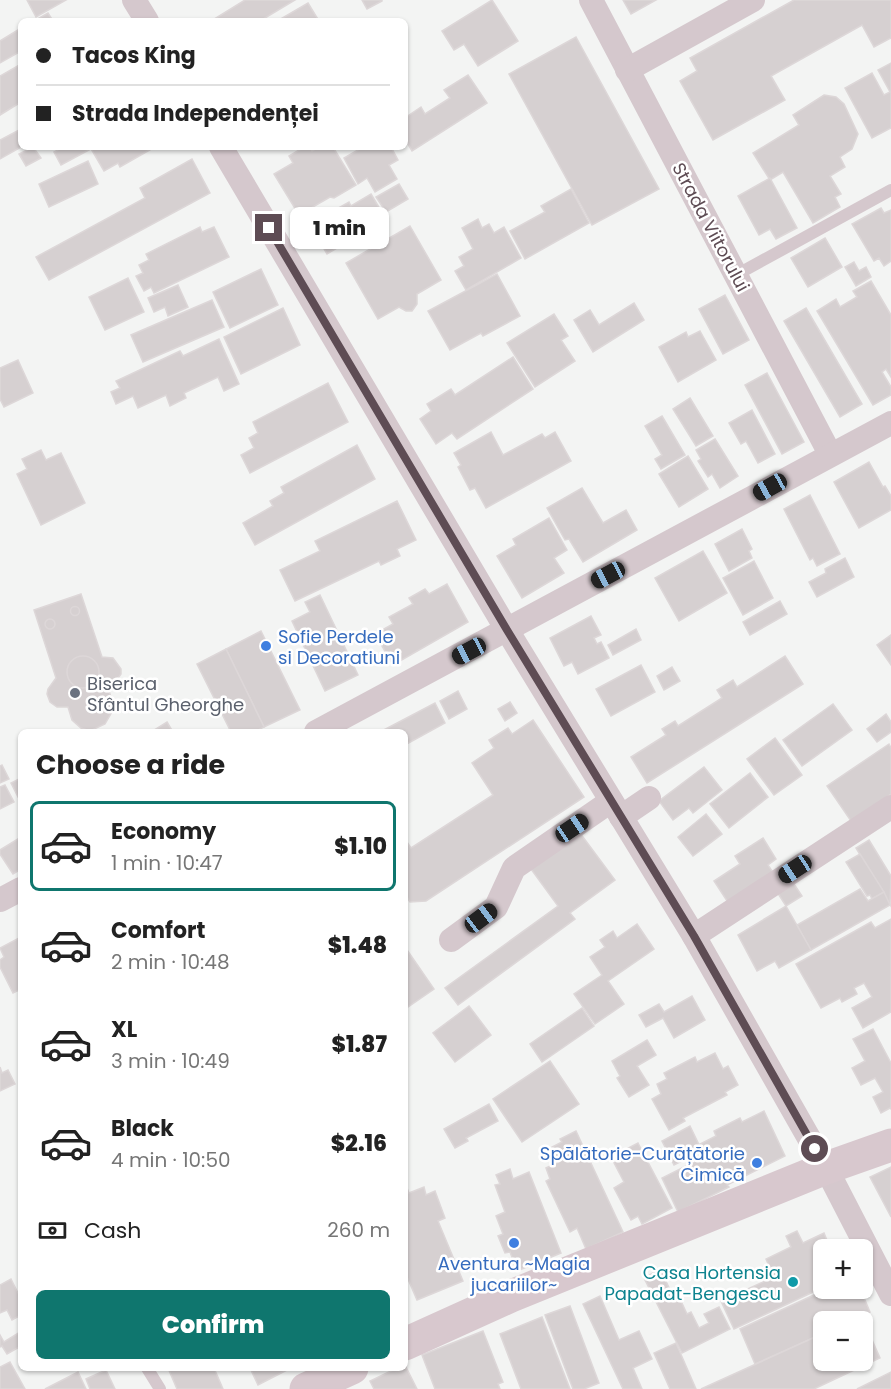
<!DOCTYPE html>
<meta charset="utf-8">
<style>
:root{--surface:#fff;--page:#f2f2f2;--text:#222;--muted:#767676;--line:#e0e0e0;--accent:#0f766e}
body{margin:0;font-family:Poppins,sans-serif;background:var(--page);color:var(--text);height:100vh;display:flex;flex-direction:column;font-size:22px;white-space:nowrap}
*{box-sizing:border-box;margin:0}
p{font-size:20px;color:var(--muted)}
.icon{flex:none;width:33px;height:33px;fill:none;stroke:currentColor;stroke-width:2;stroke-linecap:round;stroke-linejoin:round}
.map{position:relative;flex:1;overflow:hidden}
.details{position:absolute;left:18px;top:729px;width:390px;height:642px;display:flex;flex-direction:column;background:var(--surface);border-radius:9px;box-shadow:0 2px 4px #0004}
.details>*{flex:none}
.guide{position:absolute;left:18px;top:18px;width:390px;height:132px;border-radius:9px;box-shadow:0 2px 4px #0004;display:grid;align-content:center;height:132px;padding:0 18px;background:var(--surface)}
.tools{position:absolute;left:813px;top:1239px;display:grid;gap:12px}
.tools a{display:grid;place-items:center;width:60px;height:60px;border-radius:9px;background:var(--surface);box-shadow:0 2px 4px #0004;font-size:30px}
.end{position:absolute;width:27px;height:27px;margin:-14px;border:8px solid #5e4c54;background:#fff;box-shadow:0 0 0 3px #fff}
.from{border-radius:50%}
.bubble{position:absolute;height:42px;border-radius:9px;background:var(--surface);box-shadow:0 2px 4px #0004;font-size:20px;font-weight:800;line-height:42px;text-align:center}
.car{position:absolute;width:18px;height:36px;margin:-18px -9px;border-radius:8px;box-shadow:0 0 4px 2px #0007;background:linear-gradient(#222 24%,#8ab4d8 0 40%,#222 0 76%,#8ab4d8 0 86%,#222 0)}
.guide b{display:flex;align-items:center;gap:21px;height:57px;font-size:22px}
.guide b+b{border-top:2px solid var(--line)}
.guide i{width:15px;height:15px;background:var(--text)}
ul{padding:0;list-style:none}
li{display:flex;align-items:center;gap:18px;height:90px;margin:0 12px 9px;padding:0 6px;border:3px solid transparent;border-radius:9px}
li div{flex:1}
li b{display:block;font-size:22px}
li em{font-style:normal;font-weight:800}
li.on{border-color:var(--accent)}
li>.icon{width:54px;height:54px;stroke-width:1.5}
h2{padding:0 18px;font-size:27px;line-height:72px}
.pay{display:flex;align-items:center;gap:15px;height:66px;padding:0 18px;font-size:22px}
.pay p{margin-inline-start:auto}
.primary-button{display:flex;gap:12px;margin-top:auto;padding:12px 18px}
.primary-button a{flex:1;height:69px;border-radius:9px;background:var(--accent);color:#fff;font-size:24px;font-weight:800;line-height:69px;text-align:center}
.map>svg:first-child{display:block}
.building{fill:#d6d0d1;stroke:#ddd7d8;stroke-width:1.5}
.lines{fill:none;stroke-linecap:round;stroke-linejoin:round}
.lane{stroke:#d5c8cd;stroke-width:12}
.street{stroke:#d5c8cd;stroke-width:24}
.secondary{stroke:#d8c8ce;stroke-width:33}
.route{stroke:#5e4c54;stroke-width:8}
.shop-dot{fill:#3f7fe0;stroke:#fff;stroke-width:2}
.worship-dot{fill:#6b7280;stroke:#fff;stroke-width:2}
.culture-dot{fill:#0f9aa8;stroke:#fff;stroke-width:2}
.labels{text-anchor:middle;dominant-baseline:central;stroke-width:5;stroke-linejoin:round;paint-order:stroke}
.street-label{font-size:18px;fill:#5e4c54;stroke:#fff}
.shop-label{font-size:18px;fill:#366cbe;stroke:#fff;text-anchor:start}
.worship-label{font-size:18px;fill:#5b616d;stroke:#fff;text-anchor:start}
.culture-label{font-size:18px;fill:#0d838f;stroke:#fff;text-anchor:end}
</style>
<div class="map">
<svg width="891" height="1389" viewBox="0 0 891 1389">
<rect width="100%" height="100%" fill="#f3f4f3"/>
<!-- building -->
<g class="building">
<polygon points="27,0 66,0 36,17"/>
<polygon points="245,0 295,0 260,21 211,21"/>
<polygon points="362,0 382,0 382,1 367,9"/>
<polygon points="492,0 518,41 478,66 464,44 454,50 442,31"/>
<polygon points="623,0 656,0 631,14"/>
<polygon points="794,0 891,0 891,38 874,47 862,25 771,76 785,100 713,140 680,81 697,71 690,58"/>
<polygon points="308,3 319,21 279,21 279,20"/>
<polygon points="48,13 53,21 34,21"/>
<polygon points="21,28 21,51 0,63 0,41"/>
<polygon points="576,37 659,189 592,225 509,74"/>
<polygon points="891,63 891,128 872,138 845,88 872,73 884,95 890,92 878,70"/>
<polygon points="21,64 21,102 0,115 0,76"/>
<polygon points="468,75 487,103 412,151 405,139 405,118 421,107 425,114 450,98 444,90"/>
<polygon points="824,95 836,97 844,104 858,134 852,149 840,157 845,167 830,176 841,194 835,197 840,207 813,223 783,172 770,180 753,153 799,125 793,115"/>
<polygon points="21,129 21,147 0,159 0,140"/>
<polygon points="33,147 41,158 26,166 19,154"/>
<polygon points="63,147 87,147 89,150 61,165 54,152"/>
<polygon points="90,147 155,147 120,167 118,163 104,171"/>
<polygon points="304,147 310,147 312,151 319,147 333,147 356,185 334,198 330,197 299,215 274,174 293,163 289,156"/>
<polygon points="363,147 391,147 398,160 389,165 397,179 375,192 367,178 358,184 344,158"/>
<polygon points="192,159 210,193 49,280 36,257 145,198 140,188"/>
<polygon points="88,161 98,184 49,207 39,184"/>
<polygon points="770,178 797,228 776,239 770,229 759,235 738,196"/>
<polygon points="399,184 408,199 386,212 376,197"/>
<polygon points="571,189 589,223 525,259 510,231 545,212 541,206"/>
<polygon points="371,194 386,219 327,254 313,230 336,216 333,211 349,202 351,206"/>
<polygon points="881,208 884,213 891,210 891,261 884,266 879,258 874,261 852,224"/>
<polygon points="478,219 482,228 489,224 494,233 504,227 521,258 466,290 455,271 464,266 459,257 473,249 462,228"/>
<polygon points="410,226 441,280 417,294 417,304 412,311 406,311 399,307 378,319 346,263"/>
<polygon points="200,227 202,232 214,227 229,257 154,293 151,287 144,291 136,276 143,273 139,265 149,260 146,254"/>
<polygon points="825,238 842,267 808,287 791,258"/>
<polygon points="854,262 859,271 866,267 871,277 856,286 845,267"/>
<polygon points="261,269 278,305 230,328 213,292"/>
<polygon points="497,274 520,316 483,336 481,333 450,350 428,311"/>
<polygon points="128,278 144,312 105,330 89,297"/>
<polygon points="871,281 891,315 891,377 886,369 882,372 891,387 891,395 873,405 817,311 836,299 840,307 857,297 853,291"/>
<polygon points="178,285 188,307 168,316 165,307 154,312 148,298"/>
<polygon points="725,295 749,340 723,354 699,309"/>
<polygon points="212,300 224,327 143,362 131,335"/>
<polygon points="634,303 644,320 593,352 574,320 590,310 599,325"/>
<polygon points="283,308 300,345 241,374 224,337"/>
<polygon points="806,308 862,404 840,417 784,321"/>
<polygon points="554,314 568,336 561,340 575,361 535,387 507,343"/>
<polygon points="700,331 716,360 678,382 659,347 686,332 688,337"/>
<polygon points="219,339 239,384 224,391 218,377 184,393 186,398 170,406 166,395 138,408 133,396 116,404 111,392 120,388 116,381 180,351 183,356"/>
<polygon points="513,357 533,389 457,439 452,433 436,444 420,419 431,411 427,404 451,389 455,395"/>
<polygon points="18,360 33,393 4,407 0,399 0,368"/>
<polygon points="767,373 804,442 782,454 745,385"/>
<polygon points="328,383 348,422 250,473 241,455 254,448 249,438 258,433 253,422"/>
<polygon points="690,398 713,436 696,446 673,409"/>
<polygon points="752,410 775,454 758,463 746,441 741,444 729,423"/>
<polygon points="662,416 685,455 661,469 655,459 662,455 645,426"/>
<polygon points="491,432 503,455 542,434 545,438 555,432 571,461 486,508 475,488 470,490 458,467 461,465 454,453"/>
<polygon points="715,439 738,476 720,488 712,474 708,477 698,461 701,459 696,450"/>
<polygon points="357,445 375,479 255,545 243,523 273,506 270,501 284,493 281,487"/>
<polygon points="41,450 46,460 61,453 85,503 41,525 17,474 27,469 22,459"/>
<polygon points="688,456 708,489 679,507 659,474"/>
<polygon points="869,462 883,487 885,486 891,496 891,510 859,528 834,482"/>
<polygon points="582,488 603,523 626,510 637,530 583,562 569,539 565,540 547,508"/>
<polygon points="810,495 840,554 817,566 813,558 810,560 784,509"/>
<polygon points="397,501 416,540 397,549 400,556 381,565 379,561 295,601 280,570 320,551 315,541"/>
<polygon points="549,518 567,550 554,558 564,573 522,598 497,556 516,545 513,539"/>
<polygon points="742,529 752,549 749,551 752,558 729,571 715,544"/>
<polygon points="703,551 727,593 679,621 655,578"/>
<polygon points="845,558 854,577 817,597 809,582 826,573 825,569"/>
<polygon points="754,561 773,598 743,615 723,578"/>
<polygon points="447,584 468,622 393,665 375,634 393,624 389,617 413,604 409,598 425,589 429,594"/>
<polygon points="81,594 102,657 113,658 121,669 121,674 116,681 107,685 112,700 113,710 105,724 90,731 81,728 72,720 68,707 57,707 50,702 47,694 48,689 56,678 34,610"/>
<polygon points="320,595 358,675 325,691 292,621 310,612 305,602"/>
<polygon points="780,601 787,614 750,635 743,622"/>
<circle cx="75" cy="611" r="4.5"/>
<polygon points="591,616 601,635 594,638 597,644 601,642 609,658 578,674 572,662 564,666 550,638"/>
<circle cx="50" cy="624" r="5"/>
<polygon points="636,629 641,640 613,655 608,645"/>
<polygon points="261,631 300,710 264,727 226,649"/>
<polygon points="891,635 891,665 877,645"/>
<polygon points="226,649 264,727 254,732 231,732 197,664"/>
<polygon points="785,656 803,684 647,783 631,757 666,735 662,729 675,721 678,726 722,698 717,690 733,680 737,687"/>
<circle cx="83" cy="672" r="16"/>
<polygon points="641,665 655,692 611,716 596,689"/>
<polygon points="672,667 680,681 664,690 657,676"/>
<polygon points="458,691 467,709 449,719 440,701"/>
<polygon points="510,702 517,713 505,721 498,709"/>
<polygon points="435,703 445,723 405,745 405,732 380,732"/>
<polygon points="833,704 852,730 802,766 783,740"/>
<polygon points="886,714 891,722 891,732 877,742 867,729"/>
<polygon points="533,720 584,797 426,901 410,902 405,894 405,839 411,848 493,795 472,763 494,748 489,740 508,728 512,734"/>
<polygon points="167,722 173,732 151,732"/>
<polygon points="775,738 802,775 774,795 747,759"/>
<polygon points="889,744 891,748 891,794 851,821 827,786"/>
<polygon points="2,765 9,779 0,783 0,766"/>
<polygon points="704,767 722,790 693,813 689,808 673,820 659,801"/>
<polygon points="750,773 768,797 729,828 710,804"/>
<polygon points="21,778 21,795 18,797 11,783"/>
<polygon points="5,785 14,802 0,809 0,787"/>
<polygon points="706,814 722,834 693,856 678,837"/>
<polygon points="577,829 615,880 570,913 575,919 458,1005 445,988 558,906 528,865"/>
<polygon points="21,837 21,869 13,874 0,854 0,850"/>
<polygon points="763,838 776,859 768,865 776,877 731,907 714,881 740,864 735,856"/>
<polygon points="869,840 891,876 890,905 856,848"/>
<polygon points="860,854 884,892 872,899 870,895 867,896 846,862"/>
<polygon points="790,878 802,896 786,906 775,889"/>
<polygon points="860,889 868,901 884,892 890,905 811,950 797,925"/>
<polygon points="786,906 811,950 779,968 775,961 757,971 738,935"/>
<polygon points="891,919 891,1012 863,1028 852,1008 872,997 864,983 854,988 857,994 842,1002 840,998 821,1008 796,964 871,922 875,928"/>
<polygon points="637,924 654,949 608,981 624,1004 595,1024 574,994 602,975 590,957 605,947 600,940 613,931 617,938"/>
<polygon points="19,938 21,943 21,989 13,993 0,967 0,960 4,957 0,948"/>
<polygon points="405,947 434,989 405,1009"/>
<polygon points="692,996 705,1020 674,1038 663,1018 646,1027 639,1015 659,1004 664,1012"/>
<polygon points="469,1006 491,1035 455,1062 433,1033"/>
<polygon points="582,1008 594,1026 542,1062 530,1044"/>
<polygon points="873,1029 891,1063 891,1109 890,1108 881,1113 873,1097 883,1092 875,1078 861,1085 852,1068 865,1061 853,1039"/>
<polygon points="647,1040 656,1055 637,1066 649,1085 629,1097 617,1078 620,1076 612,1061"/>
<polygon points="715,1053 723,1069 728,1066 738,1085 725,1092 727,1095 683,1118 685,1121 669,1130 652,1099 661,1094 657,1084 667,1079 664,1073 695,1057 697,1062"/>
<polygon points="550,1061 579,1104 522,1142 493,1099"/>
<polygon points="0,1067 2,1073 8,1070 15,1084 0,1091"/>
<polygon points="489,1104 498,1121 466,1138 468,1141 455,1148 444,1129"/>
<polygon points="764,1111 785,1156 727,1185 729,1187 678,1212 662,1178 706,1156 700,1144 716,1136 714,1131 740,1118 742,1122"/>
<polygon points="690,1126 702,1151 674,1165 662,1141"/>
<polygon points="576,1131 623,1232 586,1249 577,1228 570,1232 546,1181 550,1179 546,1168 559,1162 552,1147 562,1142 560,1139"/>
<polygon points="638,1143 672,1208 642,1224 638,1216 631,1220 614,1188 624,1182 611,1157"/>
<polygon points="891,1167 891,1217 870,1177"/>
<polygon points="510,1169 513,1179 529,1172 561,1253 517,1271 510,1252 505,1253 498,1236 503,1234 496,1216 505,1212 495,1185 500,1184 496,1175"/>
<polygon points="405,1183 409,1193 424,1187 426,1195 435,1191 445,1218 438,1221 463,1281 417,1300 405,1272"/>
<polygon points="797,1231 803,1243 824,1233 831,1250 824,1250 824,1287 734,1329 721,1301 774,1277 766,1259 791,1247 786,1236"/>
<polygon points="660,1269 676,1302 680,1299 687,1314 691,1312 699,1328 709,1323 704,1314 719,1307 730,1329 682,1353 644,1278"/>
<polygon points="11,1279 21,1299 21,1315 12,1320 7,1310 0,1313 0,1285"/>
<polygon points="829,1288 860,1288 870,1312 848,1322 824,1322 824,1333 755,1364 740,1329"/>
<polygon points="600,1296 619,1340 639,1331 652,1359 633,1368 642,1389 623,1389 583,1304"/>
<polygon points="570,1306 599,1383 584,1389 573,1389 545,1315"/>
<polygon points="861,1315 880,1358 814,1389 701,1389 824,1333 824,1360 862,1360 862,1322 848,1322"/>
<polygon points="542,1317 570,1389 521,1389 500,1334"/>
<polygon points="483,1331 503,1382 498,1384 500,1389 435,1389 422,1355"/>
<polygon points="20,1332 21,1346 7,1354 2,1346 0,1347 0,1335 4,1342"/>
<polygon points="676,1343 696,1389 670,1389 654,1353"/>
<polygon points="10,1362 25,1389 0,1389 0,1367"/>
<polygon points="405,1365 417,1389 374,1389 370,1381 397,1368 405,1368"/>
<polygon points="168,1368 214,1368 223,1389 177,1389"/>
<polygon points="250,1368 288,1368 289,1369 258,1385"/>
<polygon points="106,1370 115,1389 90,1389 86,1379"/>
<polygon points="78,1372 86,1389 45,1389"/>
<polygon points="891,1372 891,1389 857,1389"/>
</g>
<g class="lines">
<!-- lane -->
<g class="lane">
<polyline points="736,275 891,190"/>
<polyline points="147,1368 160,1389"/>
</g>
<!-- street -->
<g class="street">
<polyline points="134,0 147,21"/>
<polyline points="591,0 830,454"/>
<polyline points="627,70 753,0"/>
<polyline points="221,147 507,630 694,936 826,1168 891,1294"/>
<polyline points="316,732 891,423"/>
<polyline points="621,817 649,798"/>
<polyline points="0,900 21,889"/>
<polyline points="694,936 891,807"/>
<polyline points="451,940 496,907 514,868 611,801"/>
</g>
<!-- secondary -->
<g class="secondary">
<polyline points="405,1344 511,1296 826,1168 891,1145"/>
<polyline points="306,1389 352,1368"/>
</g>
</g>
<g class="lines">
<!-- route -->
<polyline class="route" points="269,228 507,630 694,936 815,1149"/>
</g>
<!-- markers -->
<g class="shop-dot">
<circle cx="266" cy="646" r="6"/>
<circle cx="757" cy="1163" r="6"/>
<circle cx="514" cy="1243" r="6"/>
</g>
<circle class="worship-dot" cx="75" cy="693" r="6"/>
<circle class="culture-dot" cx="793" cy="1282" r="6"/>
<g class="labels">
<!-- street labels -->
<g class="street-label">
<text transform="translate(711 227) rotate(62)">Strada Viitorului</text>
</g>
<!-- shop labels -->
<g class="shop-label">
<text x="278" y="636">Sofie Perdele<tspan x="278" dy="21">si Decoratiuni</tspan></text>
<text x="745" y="1153" text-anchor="end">Spălătorie-Curățătorie<tspan x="745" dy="21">Cimică</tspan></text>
<text x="514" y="1263" text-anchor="middle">Aventura ~Magia<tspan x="514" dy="21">jucariilor~</tspan></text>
</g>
<!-- worship labels -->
<g class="worship-label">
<text x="87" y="683">Biserica<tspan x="87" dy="21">Sfântul Gheorghe</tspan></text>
</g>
<!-- culture labels -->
<g class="culture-label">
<text x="781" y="1272">Casa Hortensia<tspan x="781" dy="21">Papadat-Bengescu</tspan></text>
</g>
</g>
</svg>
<div class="tools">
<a>+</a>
<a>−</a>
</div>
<i class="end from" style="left:815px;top:1149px"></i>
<i class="end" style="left:269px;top:228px"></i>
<div class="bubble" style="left:290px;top:207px;width:99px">1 min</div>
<i class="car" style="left:770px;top:487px;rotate:241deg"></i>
<i class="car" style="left:608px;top:575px;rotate:242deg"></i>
<i class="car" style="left:469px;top:651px;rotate:242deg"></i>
<i class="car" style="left:572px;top:828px;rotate:56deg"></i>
<i class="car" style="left:795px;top:869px;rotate:237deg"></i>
<i class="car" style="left:481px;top:918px;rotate:53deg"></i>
<div class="guide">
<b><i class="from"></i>Tacos King</b>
<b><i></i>Strada Independenței</b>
</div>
<section class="details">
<h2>Choose a ride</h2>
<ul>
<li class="on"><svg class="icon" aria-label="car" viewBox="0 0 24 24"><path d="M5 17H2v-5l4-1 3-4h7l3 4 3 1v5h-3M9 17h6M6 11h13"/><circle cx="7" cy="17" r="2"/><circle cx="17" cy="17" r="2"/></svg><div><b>Economy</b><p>1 min · 10:47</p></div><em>$1.10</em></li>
<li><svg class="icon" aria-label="car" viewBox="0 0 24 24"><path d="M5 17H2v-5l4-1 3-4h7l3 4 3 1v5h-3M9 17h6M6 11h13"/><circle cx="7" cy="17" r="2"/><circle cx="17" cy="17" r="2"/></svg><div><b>Comfort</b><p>2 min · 10:48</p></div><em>$1.48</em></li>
<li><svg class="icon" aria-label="car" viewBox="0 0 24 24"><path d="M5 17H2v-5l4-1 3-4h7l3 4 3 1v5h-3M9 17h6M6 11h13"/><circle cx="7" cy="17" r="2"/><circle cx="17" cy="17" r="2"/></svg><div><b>XL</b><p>3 min · 10:49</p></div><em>$1.87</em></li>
<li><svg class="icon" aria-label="car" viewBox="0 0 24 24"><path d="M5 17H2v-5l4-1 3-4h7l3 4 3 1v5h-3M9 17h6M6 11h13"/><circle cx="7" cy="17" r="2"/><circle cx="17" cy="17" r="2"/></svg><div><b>Black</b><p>4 min · 10:50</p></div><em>$2.16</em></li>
</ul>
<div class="pay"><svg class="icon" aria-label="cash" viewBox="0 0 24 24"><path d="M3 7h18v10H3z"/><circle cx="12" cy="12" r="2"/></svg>Cash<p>260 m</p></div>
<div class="primary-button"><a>Confirm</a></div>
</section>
</div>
